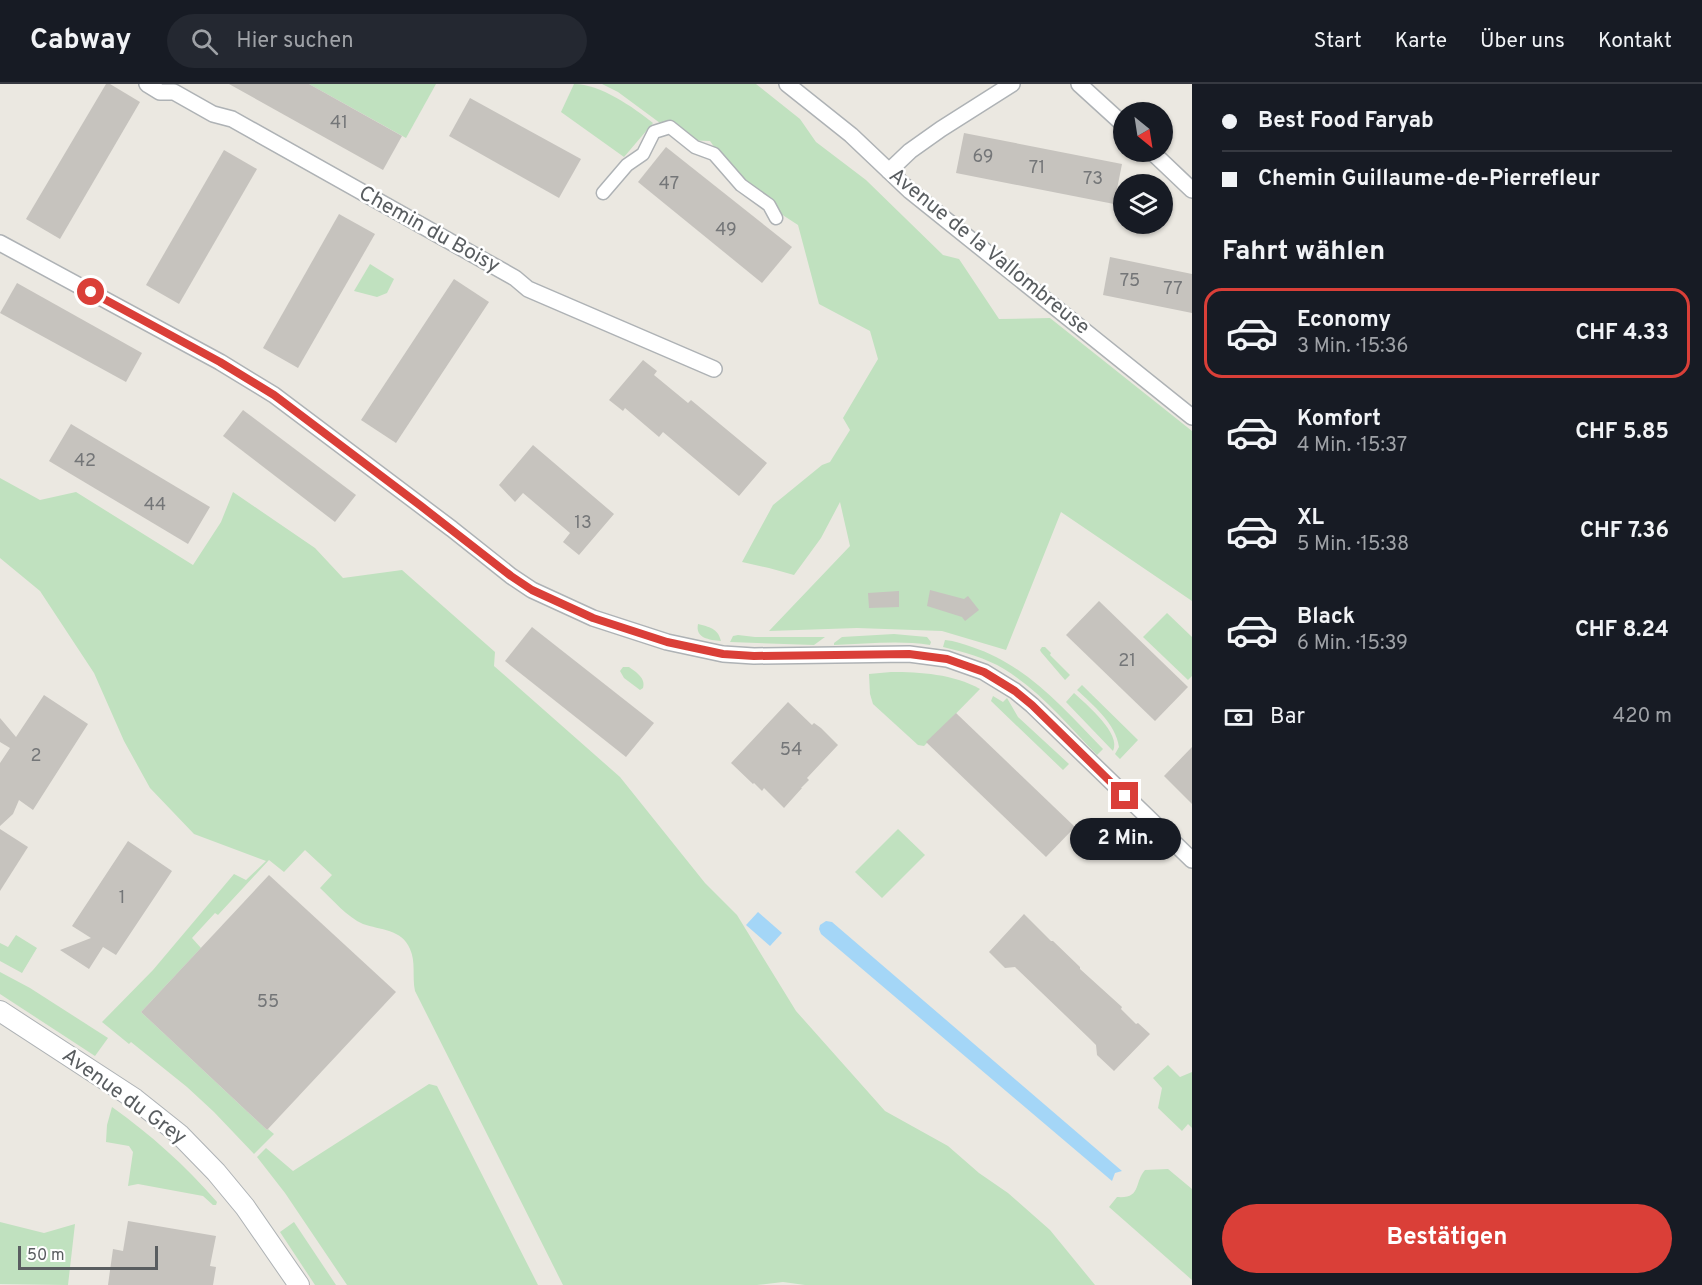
<!DOCTYPE html>
<html lang="de">
<meta charset="utf-8">
<style>
:root{--surface:#171b24;--page:#242831;--text:#f1f3f6;--muted:#9ea1a6;--line:#363941;--accent:#da3f38}
body{margin:0;font-family:Overpass,sans-serif;background:var(--page);color:var(--text);height:100vh;display:flex;flex-direction:column;font-size:22px;white-space:nowrap}
*{box-sizing:border-box;margin:0}
p{font-size:20px;color:var(--muted)}
.icon{flex:none;width:33px;height:33px;fill:none;stroke:currentColor;stroke-width:2;stroke-linecap:round;stroke-linejoin:round}
.map{position:relative;flex:1;overflow:hidden}
.side{display:flex;flex-direction:column;background:var(--surface);width:510px}
.side>*{flex:none}
.hud{display:grid;align-content:center;height:132px;padding:0 30px;background:var(--surface)}
.needle{width:39px;rotate:150deg}
.fabs{position:absolute;left:1113px;top:18px;display:grid;gap:12px}
.fabs a{display:grid;place-items:center;width:60px;height:60px;border-radius:50%;background:var(--surface);box-shadow:0 2px 4px #0004;font-size:30px}
.scale{position:absolute;left:18px;bottom:15px;width:140px;box-sizing:border-box;padding-left:6px;border:3px solid #595d60;border-top:0;font-size:16px;line-height:21px;white-space:nowrap;color:#595d60;-webkit-text-stroke:4px #fff;paint-order:stroke}
.end{position:absolute;width:27px;height:27px;margin:-14px;border:8px solid #da3f38;background:#fff;box-shadow:0 0 0 3px #fff}
.from{border-radius:50%}
.bubble{position:absolute;height:42px;border-radius:21px;background:var(--surface);box-shadow:0 2px 4px #0004;font-size:20px;font-weight:700;line-height:42px;text-align:center}
.hud b{display:flex;align-items:center;gap:21px;height:57px;font-size:22px}
.hud b+b{border-top:2px solid var(--line)}
.hud i{width:15px;height:15px;background:var(--text)}
ul{padding:0;list-style:none}
li{display:flex;align-items:center;gap:18px;height:90px;margin:0 12px 9px;padding:0 18px;border:3px solid transparent;border-radius:18px}
li div{flex:1}
li b{display:block;font-size:22px}
li em{font-style:normal;font-weight:700}
li.current{border-color:var(--accent)}
li>.icon{width:54px;height:54px;stroke-width:1.5}
h2{padding:0 30px;font-size:27px;line-height:72px}
.pay{display:flex;align-items:center;gap:15px;height:66px;padding:0 30px;font-size:22px}
.pay p{margin-inline-start:auto}
.button{display:flex;gap:12px;margin-top:auto;padding:12px 30px}
.button a{flex:1;height:69px;border-radius:36px;background:var(--accent);color:#fff;font-size:24px;font-weight:700;line-height:69px;text-align:center}
header{display:flex;align-items:center;gap:36px;box-sizing:border-box;height:84px;padding:0 30px;background:var(--surface);border-bottom:2px solid var(--line)}
header strong{font-size:28px}
nav{display:flex;gap:33px;margin-inline-start:auto;font-size:21px}
.search{width:420px;height:54px;background:var(--page);display:flex;align-items:center;gap:15px;box-sizing:border-box;padding:0 21px;border-radius:33px;color:var(--muted);font-size:22px}
main{display:flex;flex:1;min-height:0}
.map>svg:first-child{display:block}
.green{fill:#c0e1bf}
.water{fill:#a4d6f7}
.building{fill:#c6c3be}
.lines{fill:none;stroke-linecap:round;stroke-linejoin:round}
.pedestrian-casing{stroke:#aeb2b5;stroke-width:15}
.minor-casing{stroke:#aeb2b5;stroke-width:18}
.tertiary-casing{stroke:#aeb2b5;stroke-width:22}
.pedestrian{stroke:#fff;stroke-width:12}
.minor{stroke:#fff;stroke-width:15}
.tertiary{stroke:#fff;stroke-width:20}
.route{stroke:#da3f38;stroke-width:8}
.labels{text-anchor:middle;dominant-baseline:central;stroke-width:5;stroke-linejoin:round;paint-order:stroke}
.number-label{font-size:18px;fill:#747678}
.street-label{font-size:21px;fill:#595d60;stroke:#fff}
</style>
<header>
<strong>Cabway</strong>
<div class="search"><svg class="icon" aria-label="search" viewBox="0 0 24 24"><circle cx="10" cy="10" r="6"/><path d="M15 15l6 6"/></svg>Hier suchen</div>
<nav><a>Start</a><a>Karte</a><a>Über uns</a><a>Kontakt</a></nav>
</header>
<main>
<div class="map">
<svg width="1192" height="1201" viewBox="0 0 1192 1201">
<rect width="100%" height="100%" fill="#ebe8e1"/>
<!-- green -->
<g class="green">
<polygon points="309,0 436,0 406,54"/>
<path d="M574,0C600,0 633,23 653,39L624,73L561,28Z"/>
<polygon points="602,0 756,0 800,35 816,58 866,96 943,171 959,175 999,235 1050,234 1192,347 1192,517 1061,428 1006,566 942,547 857,544 769,547 850,462 840,418 821,454 794,491 769,484 742,478 773,421 822,381 830,378 850,346 843,334 878,275 870,247 819,220 798,141 778,128 764,110 734,91 710,57 683,56 618,8"/>
<polygon points="370,180 394,195 387,209 377,213 354,207"/>
<path d="M0,394L40,416L76,408L193,481L221,438L233,408L315,464L343,494L402,486L495,568L494,582L620,693L705,799L737,831L796,927L885,1027L948,1062L979,1089L1008,1109L1050,1146L1095,1201H805L783,1198L757,1201H563L415,907C412,893 416,878 410,865C402,845 380,846 363,840C347,833 333,816 320,804L332,791L305,766L284,788L269,776L218,831L215,829L192,854L201,864L141,928L267,1046L268,1045L274,1050L254,1070L214,1028L187,1003L131,958L129,960L102,938L153,886L234,790L246,796L266,777L194,750L150,704L124,657L94,589L40,507L0,474Z"/>
<polygon points="1167,529 1192,553 1192,592 1188,596 1143,553"/>
<path d="M698,540C709,543 718,544 721,557C709,556 695,554 698,540Z"/>
<path d="M894,550L927,553L931,558L930,561C899,556 866,560 834,561V559L842,553Z"/>
<polygon points="738,551 755,553 825,553 814,561 730,558 733,552"/>
<path d="M945,556C955,557 963,560 972,563C1027,581 1064,625 1103,665L1097,671C1068,641 1040,607 1004,585C986,574 964,568 943,563Z"/>
<polygon points="1042,563 1045,563 1051,569 1050,571 1070,591 1065,596 1041,568 1040,566"/>
<path d="M623,583H629C636,588 646,594 643,604L640,606L624,594L620,587Z"/>
<path d="M891,588C921,588 953,590 980,605L924,662L918,661L873,620L870,610L869,590Z"/>
<path d="M1082,601L1138,656L1120,675L1115,670L1119,663C1116,640 1093,621 1077,606Z"/>
<path d="M1074,609C1086,620 1122,650 1113,667L1066,618Z"/>
<polygon points="993,612 1003,618 1007,614 1018,633 1069,680 1063,686 991,617"/>
<polygon points="898,745 925,771 882,814 855,788"/>
<polygon points="16,851 37,864 22,889 0,877 0,859 8,863"/>
<polygon points="0,888 30,904 108,954 95,972 0,910"/>
<polygon points="1168,981 1180,993 1192,988 1192,1044 1188,1040 1182,1047 1158,1024 1162,1004 1153,994"/>
<polygon points="429,1000 437,1002 538,1201 347,1201 285,1109 257,1073 266,1064 293,1087"/>
<path d="M112,1023C151,1051 185,1081 217,1118L216,1121H213L203,1112L138,1100L128,1102L133,1068L129,1062L106,1058L107,1041Z"/>
<path d="M1168,1085L1192,1105V1196L1109,1123L1117,1113C1142,1115 1134,1098 1145,1086Z"/>
<polygon points="0,1138 44,1149 75,1140 68,1201 0,1200"/>
<polygon points="294,1138 336,1201 315,1201 280,1148"/>
</g>
<!-- water -->
<g class="water">
<polygon points="758,828 782,849 770,862 746,841"/>
<polygon points="826,837 832,838 1122,1087 1115,1089 1112,1097 821,850 819,845 820,841"/>
</g>
<!-- building -->
<g class="building">
<polygon points="106,0 110,0 140,18 60,155 26,135"/>
<polygon points="229,0 309,0 402,52 383,86"/>
<polygon points="470,14 581,75 559,114 449,52"/>
<polygon points="964,49 1122,80 1114,120 956,89"/>
<polygon points="666,63 792,163 762,199 638,98"/>
<polygon points="224,66 257,85 179,220 146,201"/>
<polygon points="339,130 375,150 298,284 263,264"/>
<polygon points="1110,173 1192,190 1192,229 1103,211"/>
<polygon points="454,195 489,218 396,359 361,336"/>
<polygon points="17,199 142,269 126,298 0,229"/>
<polygon points="643,276 657,287 654,291 688,319 691,316 767,379 739,412 663,348 659,353 625,324 623,327 609,316"/>
<polygon points="243,326 356,411 335,438 223,352"/>
<polygon points="71,340 210,423 188,460 49,377"/>
<polygon points="533,361 614,430 579,471 563,458 570,449 523,409 515,418 499,401"/>
<polygon points="930,506 964,515 968,512 979,526 965,537 962,533 927,522"/>
<polygon points="899,507 899,523 869,524 868,509"/>
<polygon points="1099,517 1188,603 1155,637 1066,551"/>
<polygon points="532,543 654,639 626,673 505,577"/>
<polygon points="44,611 88,640 33,726 19,716 13,730 0,742 0,679 10,664 0,658 0,634 16,653"/>
<polygon points="788,618 812,641 814,639 821,644 838,661 807,694 809,696 801,704 802,704 784,724 764,704 762,707 754,699 753,700 731,679"/>
<polygon points="956,629 1075,743 1046,773 926,658"/>
<polygon points="1192,663 1192,720 1164,692"/>
<polygon points="0,745 28,763 0,807"/>
<polygon points="128,757 172,787 116,871 103,863 89,885 60,866 91,854 72,842"/>
<polygon points="269,791 396,908 267,1046 141,928"/>
<polygon points="1024,830 1051,857 1053,857 1080,883 1080,885 1122,923 1121,925 1136,940 1138,939 1150,950 1114,987 1097,971 1096,961 1090,955 1015,883 1005,884 989,868"/>
<polygon points="128,1137 216,1152 210,1182 216,1183 213,1201 108,1201 113,1165 123,1167"/>
</g>
<g class="lines">
<!-- pedestrian casing -->
<g class="pedestrian-casing">
<polyline id="pedestrian" points="603,109 627,81 643,70 654,48 670,43 695,63 714,70 741,101 769,121 776,134"/>
</g>
<!-- minor casing -->
<g class="minor-casing">
<g id="minor">
<polyline points="147,0 160,8 174,8 213,30 232,35 515,194 528,205 714,285"/>
<polyline points="787,0 851,51 910,107 1192,333"/>
<polyline points="1079,0 1124,41"/>
<polyline points="1152,68 1192,106"/>
<polyline points="889,87 910,67 941,45 1012,0"/>
<polyline points="0,159 220,278 274,311 452,445 511,492 532,506 593,534 667,558 723,570 754,572 909,570 947,575 984,588 1015,607 1032,621 1192,776"/>
</g>
</g>
<!-- tertiary casing -->
<g class="tertiary-casing">
<polyline id="tertiary" points="0,927 135,1015 179,1050 216,1088 245,1123 299,1201"/>
</g>
<!-- pedestrian -->
<use href="#pedestrian" class="pedestrian"/>
<!-- minor -->
<use href="#minor" class="minor"/>
<!-- tertiary -->
<use href="#tertiary" class="tertiary"/>
</g>
<g class="lines">
<!-- route -->
<polyline class="route" points="91,208 220,278 274,311 421,422 511,492 532,506 593,534 667,558 723,570 754,572 909,570 947,575 984,588 1015,607 1032,621 1125,712"/>
</g>
<g class="labels">
<!-- number labels -->
<g class="number-label">
<text x="339" y="39">41</text>
<text x="983" y="73">69</text>
<text x="1037" y="84">71</text>
<text x="1093" y="95">73</text>
<text x="669" y="100">47</text>
<text x="726" y="146">49</text>
<text x="1130" y="197">75</text>
<text x="1173" y="205">77</text>
<text x="85" y="377">42</text>
<text x="155" y="421">44</text>
<text x="583" y="439">13</text>
<text x="1127" y="577">21</text>
<text x="791" y="666">54</text>
<text x="36" y="672">2</text>
<text x="122" y="814">1</text>
<text x="268" y="918">55</text>
</g>
<!-- street labels -->
<g class="street-label">
<text transform="translate(429 146) rotate(29)">Chemin du Boisy</text>
<text transform="translate(989 168) rotate(39)">Avenue de la Vallombreuse</text>
<text transform="translate(124 1013) rotate(36)">Avenue du Grey</text>
</g>
</g>
</svg>
<div class="fabs">
<a><svg class="needle" viewBox="-14 -14 28 28"><path d="M0-13l5 13h-10z" fill="#e53935"/><path d="M0 13l5-13h-10z" fill="#9ea1a6"/></svg></a>
<a><svg class="icon" aria-label="layers" viewBox="0 0 24 24"><path d="M12 4l9 5-9 5-9-5zM3 14l9 5 9-5"/></svg></a>
</div>
<div class="scale">50 m</div>
<i class="end from" style="left:91px;top:208px"></i>
<i class="end" style="left:1125px;top:712px"></i>
<div class="bubble" style="left:1070px;top:734px;width:111px">2 Min.</div>
</div>
<section class="side">
<div class="hud">
<b><i class="from"></i>Best Food Faryab</b>
<b><i></i>Chemin Guillaume-de-Pierrefleur</b>
</div>
<h2>Fahrt wählen</h2>
<ul>
<li class="current"><svg class="icon" aria-label="car" viewBox="0 0 24 24"><path d="M5 17H2v-5l4-1 3-4h7l3 4 3 1v5h-3M9 17h6M6 11h13"/><circle cx="7" cy="17" r="2"/><circle cx="17" cy="17" r="2"/></svg><div><b>Economy</b><p>3 Min. · 15:36</p></div><em>CHF 4.33</em></li>
<li><svg class="icon" aria-label="car" viewBox="0 0 24 24"><path d="M5 17H2v-5l4-1 3-4h7l3 4 3 1v5h-3M9 17h6M6 11h13"/><circle cx="7" cy="17" r="2"/><circle cx="17" cy="17" r="2"/></svg><div><b>Komfort</b><p>4 Min. · 15:37</p></div><em>CHF 5.85</em></li>
<li><svg class="icon" aria-label="car" viewBox="0 0 24 24"><path d="M5 17H2v-5l4-1 3-4h7l3 4 3 1v5h-3M9 17h6M6 11h13"/><circle cx="7" cy="17" r="2"/><circle cx="17" cy="17" r="2"/></svg><div><b>XL</b><p>5 Min. · 15:38</p></div><em>CHF 7.36</em></li>
<li><svg class="icon" aria-label="car" viewBox="0 0 24 24"><path d="M5 17H2v-5l4-1 3-4h7l3 4 3 1v5h-3M9 17h6M6 11h13"/><circle cx="7" cy="17" r="2"/><circle cx="17" cy="17" r="2"/></svg><div><b>Black</b><p>6 Min. · 15:39</p></div><em>CHF 8.24</em></li>
</ul>
<div class="pay"><svg class="icon" aria-label="cash" viewBox="0 0 24 24"><path d="M3 7h18v10H3z"/><circle cx="12" cy="12" r="2"/></svg>Bar<p>420 m</p></div>
<div class="button"><a>Bestätigen</a></div>
</section>
</main>
